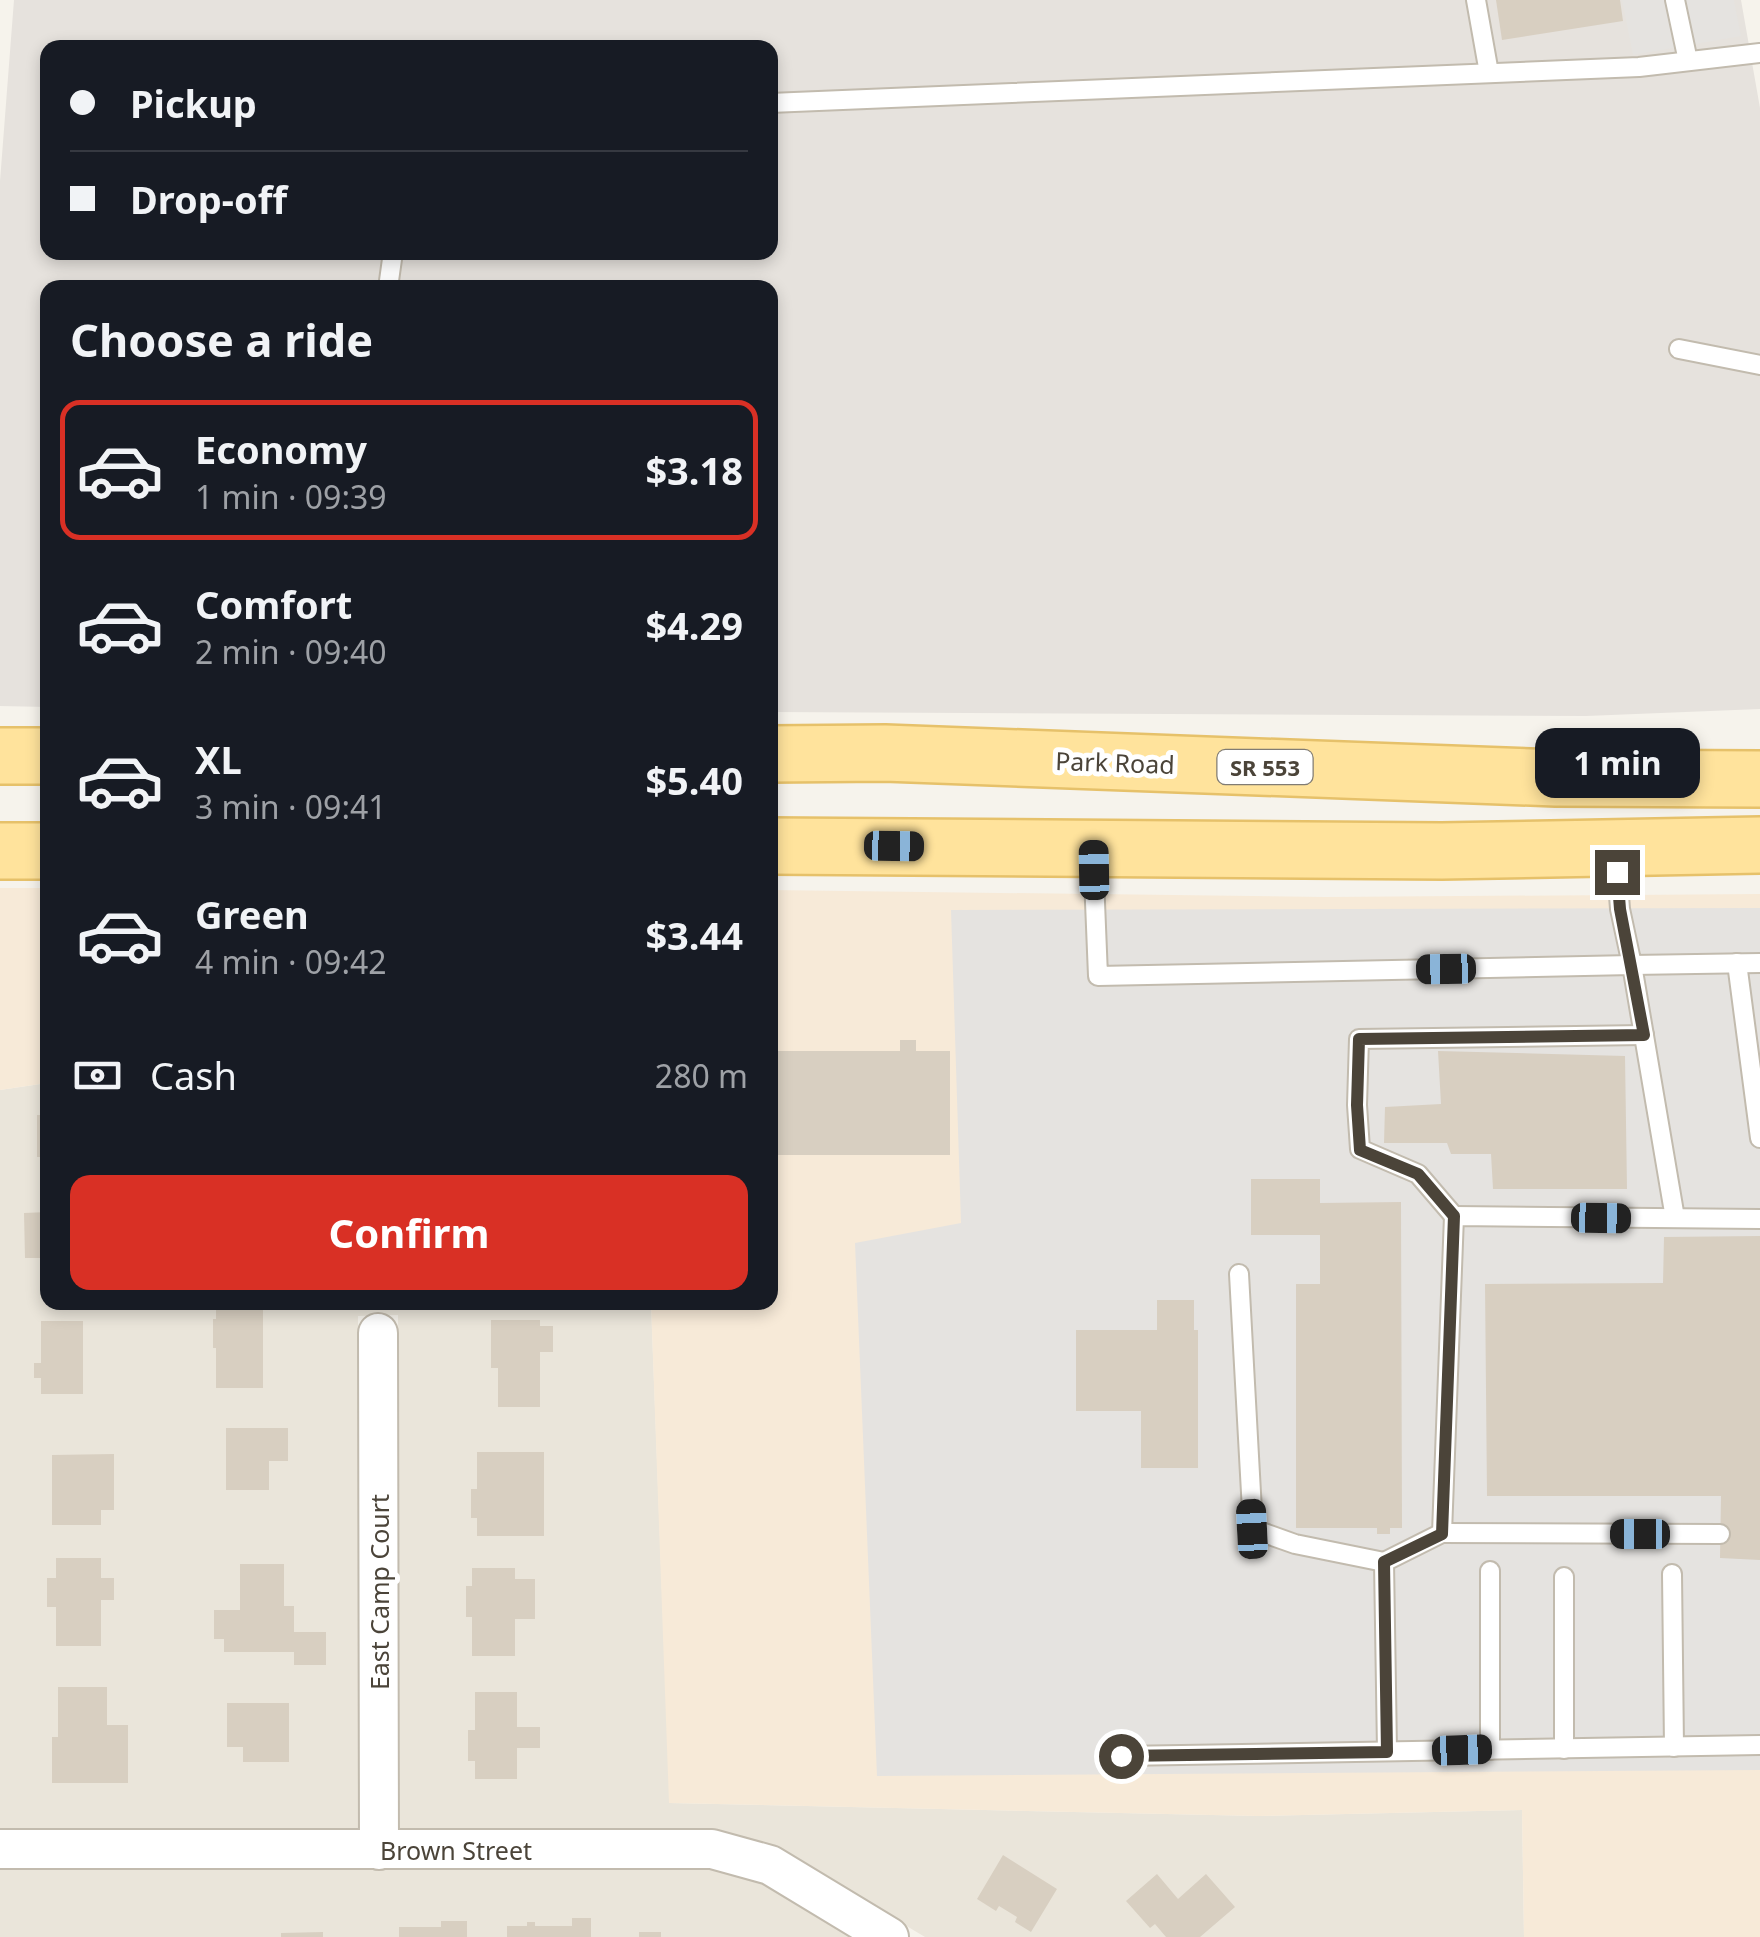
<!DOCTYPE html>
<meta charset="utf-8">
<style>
:root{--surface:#171b24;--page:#20242c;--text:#f1f3f6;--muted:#9ea1a6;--line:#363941;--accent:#d93025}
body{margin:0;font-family:"Noto Sans",sans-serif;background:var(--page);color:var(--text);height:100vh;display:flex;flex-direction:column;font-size:38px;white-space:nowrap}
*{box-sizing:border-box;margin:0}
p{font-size:32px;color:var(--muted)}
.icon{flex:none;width:55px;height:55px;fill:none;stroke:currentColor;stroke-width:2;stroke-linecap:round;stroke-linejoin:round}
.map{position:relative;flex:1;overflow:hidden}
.drawer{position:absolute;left:40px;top:280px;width:738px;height:1030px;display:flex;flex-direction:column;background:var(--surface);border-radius:20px;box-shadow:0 5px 15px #0003}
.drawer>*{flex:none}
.hud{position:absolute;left:40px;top:40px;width:738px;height:220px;border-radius:20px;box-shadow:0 5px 15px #0003;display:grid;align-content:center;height:220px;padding:0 30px;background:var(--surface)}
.end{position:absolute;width:45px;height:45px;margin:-22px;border:12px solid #4b4439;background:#fff;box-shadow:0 0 0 5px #fff}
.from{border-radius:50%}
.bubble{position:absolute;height:70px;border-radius:20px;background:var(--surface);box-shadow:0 5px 15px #0003;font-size:32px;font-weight:700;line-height:70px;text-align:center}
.car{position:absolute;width:30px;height:60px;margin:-30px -15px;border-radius:12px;box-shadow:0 0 8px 2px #0007;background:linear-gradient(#222 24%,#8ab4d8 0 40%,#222 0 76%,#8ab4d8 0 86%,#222 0)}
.hud b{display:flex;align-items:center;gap:35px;height:95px;font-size:38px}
.hud b+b{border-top:2px solid var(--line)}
.hud i{width:25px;height:25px;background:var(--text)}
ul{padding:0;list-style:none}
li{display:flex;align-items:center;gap:30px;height:140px;margin:0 20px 15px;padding:0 10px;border:5px solid transparent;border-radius:20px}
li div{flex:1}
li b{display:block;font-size:38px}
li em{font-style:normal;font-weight:700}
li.current{border-color:var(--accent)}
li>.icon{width:90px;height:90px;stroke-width:1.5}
h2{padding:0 30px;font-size:45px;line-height:120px}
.pay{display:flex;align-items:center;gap:25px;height:110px;padding:0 30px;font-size:38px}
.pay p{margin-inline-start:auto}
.primary-button{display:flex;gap:20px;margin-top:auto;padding:20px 30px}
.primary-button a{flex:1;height:115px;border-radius:20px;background:var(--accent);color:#fff;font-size:40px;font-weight:700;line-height:115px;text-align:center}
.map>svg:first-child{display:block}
.residential{fill:#eae5da}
.commercial{fill:#f7ead8}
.industrial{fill:#e6e2dd;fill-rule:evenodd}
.parking{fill:#e5e3e0}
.building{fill:#d8cfc1}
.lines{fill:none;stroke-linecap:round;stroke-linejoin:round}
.service-casing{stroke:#c2bbae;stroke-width:22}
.minor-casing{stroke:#c2bbae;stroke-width:42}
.primary-casing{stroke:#e6c16a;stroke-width:60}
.service{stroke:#fff;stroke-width:18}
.minor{stroke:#fff;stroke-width:38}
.primary{stroke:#ffe39c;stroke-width:55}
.route{stroke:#4b4439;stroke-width:12}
.labels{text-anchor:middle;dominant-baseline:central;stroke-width:10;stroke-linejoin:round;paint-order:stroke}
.shield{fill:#fff;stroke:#817c74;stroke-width:2.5}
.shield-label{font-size:22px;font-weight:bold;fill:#4b4439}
.street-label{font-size:25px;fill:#4b4439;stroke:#fff}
</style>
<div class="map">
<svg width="1760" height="1937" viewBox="0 0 1760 1937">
<rect width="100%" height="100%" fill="#f6f3ec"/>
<!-- residential -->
<g class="residential">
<polygon points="47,1083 48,1302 651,1303 670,1803 1259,1816 1522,1810 1524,1937 925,1937 776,1848 712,1830 400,1832 398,1315 358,1316 358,1832 0,1830 0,1090"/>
<polygon points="0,1867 709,1867 760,1882 851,1937 0,1937"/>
</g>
<!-- commercial -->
<g class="commercial">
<polygon points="0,888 48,888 47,1083 0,1090"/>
<polygon points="770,890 1325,897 1760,894 1760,1937 1524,1937 1522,1810 1259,1816 669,1803 651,1303 770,1302"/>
</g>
<!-- industrial -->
<path class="industrial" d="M14,0H1741L1760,108V709L1586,716L770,712V288H48L47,707L0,706V181ZM48,48H770V252H48Z"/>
<!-- parking -->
<g class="parking">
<polygon points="1622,0 1734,0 1741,36 1633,55"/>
<polygon points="1760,908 1760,1770 877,1776 855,1243 961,1223 951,910"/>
</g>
<!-- building -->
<g class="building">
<polygon points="1496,0 1620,0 1623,21 1502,40"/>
<polygon points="900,1040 916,1040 916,1051 950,1051 950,1155 770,1155 770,1051 900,1051"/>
<polygon points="1438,1051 1625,1056 1627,1189 1493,1189 1491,1154 1451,1154 1447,1143 1384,1143 1385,1107 1441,1104"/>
<polygon points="44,1085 48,1085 48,1157 37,1157 37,1115 44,1115"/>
<polygon points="1251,1179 1320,1179 1320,1203 1401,1202 1402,1528 1390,1528 1390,1534 1377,1534 1377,1528 1296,1528 1296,1284 1320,1284 1320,1235 1251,1235"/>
<polygon points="48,1212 48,1258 25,1258 24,1213"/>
<polygon points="1760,1236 1760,1560 1720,1558 1721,1496 1487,1496 1485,1284 1663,1283 1664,1237"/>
<polygon points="1157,1300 1194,1300 1194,1330 1198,1330 1198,1468 1141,1468 1141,1411 1076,1411 1076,1330 1157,1330"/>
<polygon points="216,1302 263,1302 263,1388 216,1388 216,1348 213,1348 213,1319 216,1319"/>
<polygon points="491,1320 540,1320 540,1326 553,1326 553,1352 540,1352 540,1407 498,1407 498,1368 491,1368"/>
<polygon points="41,1321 83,1321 83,1394 41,1394 41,1378 34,1378 34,1363 41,1363"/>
<polygon points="226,1428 288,1428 288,1461 269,1461 269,1490 226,1490"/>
<polygon points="477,1452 544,1452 544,1536 477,1536 477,1518 471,1518 471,1489 477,1489"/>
<polygon points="114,1454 114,1510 101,1510 101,1525 52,1525 52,1455"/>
<polygon points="56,1558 101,1558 101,1578 114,1578 114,1600 101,1600 101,1646 56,1646 56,1607 47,1607 47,1578 56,1578"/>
<polygon points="240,1564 284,1564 284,1606 294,1606 294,1632 326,1632 326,1665 294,1665 294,1652 224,1652 224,1639 214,1639 214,1610 240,1610"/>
<polygon points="472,1568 515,1568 515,1579 535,1579 535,1619 515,1619 515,1656 472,1656 472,1617 466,1617 466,1586 472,1586"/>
<polygon points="58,1687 107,1687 107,1725 128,1725 128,1783 52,1783 52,1737 58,1737"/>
<polygon points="475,1692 517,1692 517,1727 540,1727 540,1748 517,1748 517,1779 475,1779 475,1761 468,1761 468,1730 475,1730"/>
<polygon points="227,1703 289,1703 289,1762 243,1762 243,1747 227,1747"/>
<polygon points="1003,1855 1057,1889 1031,1932 1015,1922 1017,1917 999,1906 996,1911 977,1899"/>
<polygon points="1157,1874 1178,1899 1206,1874 1235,1907 1200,1937 1166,1937 1155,1924 1150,1928 1126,1901"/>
<polygon points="572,1918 591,1918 591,1937 507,1937 507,1926 527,1926 527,1922 535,1922 535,1926 572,1926"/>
<polygon points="441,1921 467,1921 467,1937 399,1937 399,1927 441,1927"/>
<polygon points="323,1932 323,1937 281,1937 281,1933"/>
<rect x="639" y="1932" width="22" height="5"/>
</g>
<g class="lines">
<!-- service casing -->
<g class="service-casing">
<g id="service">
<polyline points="1476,0 1489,73"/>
<polyline points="1675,0 1688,61"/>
<polyline points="770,103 1639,67 1760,53"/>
<polyline points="388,288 393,252"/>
<polyline points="1679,349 1760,365"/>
<polyline points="1093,853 1098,976 1632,965 1675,1218"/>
<polyline points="1616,855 1620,909 1632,965 1760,963"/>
<polyline points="1737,963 1760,1138"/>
<polyline points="1454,1216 1418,1174 1360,1149 1357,1105 1359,1039 1644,1035"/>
<polyline points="1239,1274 1253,1529 1295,1544 1384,1562"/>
<polyline points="1442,1533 1720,1534"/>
<polyline points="1490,1571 1490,1750"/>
<polyline points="1672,1574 1674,1747"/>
<polyline points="1564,1577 1564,1749"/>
<polyline points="1387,1751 1384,1562 1442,1533 1454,1216 1760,1219"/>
<polyline points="1121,1756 1760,1745"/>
</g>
</g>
<!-- minor casing -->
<g class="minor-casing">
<g id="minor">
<polyline points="378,1333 379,1850"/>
<polyline points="0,1849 712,1849 770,1865 889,1937"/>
</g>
</g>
<!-- primary casing -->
<g class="primary-casing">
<g id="primary">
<polyline points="770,754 885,753 1556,778 1760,779"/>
<polyline points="0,756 48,756"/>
<polyline points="770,846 1442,851 1760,845"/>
<polyline points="0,851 48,851"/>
</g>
</g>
<!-- service -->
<use href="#service" class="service"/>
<!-- minor -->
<use href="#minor" class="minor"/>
<!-- primary -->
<use href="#primary" class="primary"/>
</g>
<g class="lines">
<!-- route -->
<polyline class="route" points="1121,1756 1387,1752 1384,1562 1442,1534 1454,1216 1418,1174 1360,1150 1357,1105 1359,1039 1644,1035 1620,909 1617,872"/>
</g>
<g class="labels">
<!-- shield labels -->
<rect class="shield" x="1217.5" y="750" width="95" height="34" rx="8"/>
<g class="shield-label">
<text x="1265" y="767">SR 553</text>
</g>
<!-- street labels -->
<g class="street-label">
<text transform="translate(1115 762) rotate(2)">Park Road</text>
<text transform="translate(379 1592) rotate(-90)">East Camp Court</text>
<text x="456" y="1850">Brown Street</text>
</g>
</g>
</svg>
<i class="end from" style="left:1121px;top:1756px"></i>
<i class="end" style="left:1617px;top:872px"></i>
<div class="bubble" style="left:1535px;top:728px;width:165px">1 min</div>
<i class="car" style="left:894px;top:846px;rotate:91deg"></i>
<i class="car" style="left:1094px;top:870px;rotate:359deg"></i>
<i class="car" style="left:1446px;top:969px;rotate:269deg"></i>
<i class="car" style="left:1601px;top:1218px;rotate:91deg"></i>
<i class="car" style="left:1252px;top:1529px;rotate:357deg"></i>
<i class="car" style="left:1640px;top:1534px;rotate:270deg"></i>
<i class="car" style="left:1462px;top:1750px;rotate:88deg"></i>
<div class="hud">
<b><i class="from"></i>Pickup</b>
<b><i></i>Drop-off</b>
</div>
<section class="drawer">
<h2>Choose a ride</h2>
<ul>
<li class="current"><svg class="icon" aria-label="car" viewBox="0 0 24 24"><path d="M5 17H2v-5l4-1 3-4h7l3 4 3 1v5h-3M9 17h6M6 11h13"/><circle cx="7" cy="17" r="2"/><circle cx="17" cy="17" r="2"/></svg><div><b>Economy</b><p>1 min · 09:39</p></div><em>$3.18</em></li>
<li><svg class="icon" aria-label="car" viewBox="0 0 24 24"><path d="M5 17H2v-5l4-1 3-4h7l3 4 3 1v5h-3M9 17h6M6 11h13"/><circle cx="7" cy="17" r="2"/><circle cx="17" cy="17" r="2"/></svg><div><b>Comfort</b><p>2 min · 09:40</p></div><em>$4.29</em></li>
<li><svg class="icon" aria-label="car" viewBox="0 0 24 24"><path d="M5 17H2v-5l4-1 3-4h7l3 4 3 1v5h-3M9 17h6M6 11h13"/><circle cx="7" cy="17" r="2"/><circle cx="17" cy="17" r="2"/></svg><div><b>XL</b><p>3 min · 09:41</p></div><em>$5.40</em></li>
<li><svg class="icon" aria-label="car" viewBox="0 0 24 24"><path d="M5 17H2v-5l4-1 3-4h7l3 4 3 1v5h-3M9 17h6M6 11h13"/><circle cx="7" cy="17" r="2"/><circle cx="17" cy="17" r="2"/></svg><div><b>Green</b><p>4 min · 09:42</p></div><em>$3.44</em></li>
</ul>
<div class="pay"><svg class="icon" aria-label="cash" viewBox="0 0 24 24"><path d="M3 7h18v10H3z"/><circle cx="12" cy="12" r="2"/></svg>Cash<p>280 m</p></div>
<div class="primary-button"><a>Confirm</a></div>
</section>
</div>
